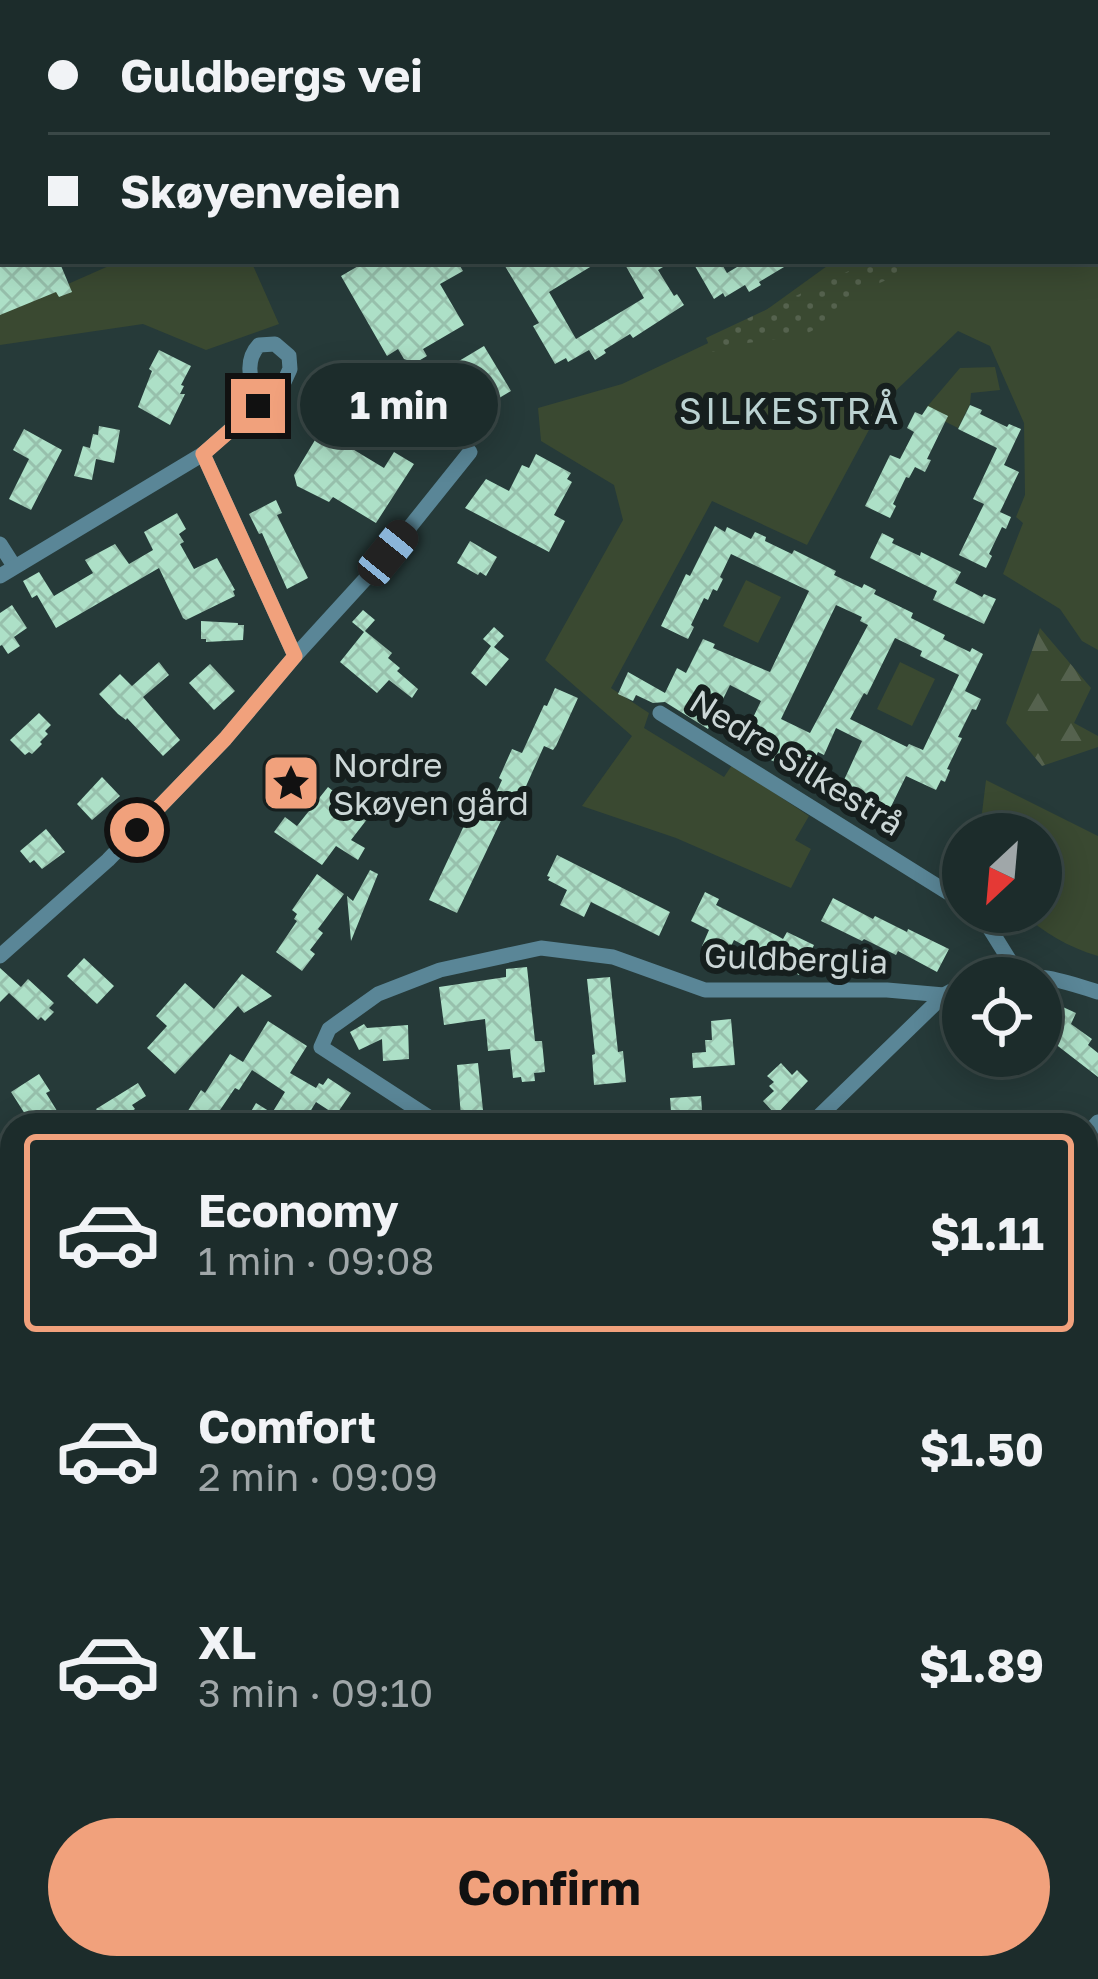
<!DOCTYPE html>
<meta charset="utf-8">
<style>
:root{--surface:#1c2c2b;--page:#293837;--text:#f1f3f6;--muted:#a0a7a9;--line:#3a4847;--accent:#f1a17c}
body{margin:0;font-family:"Golos Text",sans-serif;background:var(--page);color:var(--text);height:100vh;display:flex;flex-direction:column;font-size:45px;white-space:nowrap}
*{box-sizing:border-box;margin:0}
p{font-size:39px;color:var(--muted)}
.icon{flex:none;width:66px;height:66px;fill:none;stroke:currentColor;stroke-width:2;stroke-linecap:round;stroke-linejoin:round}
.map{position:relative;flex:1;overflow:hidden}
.panel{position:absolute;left:0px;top:1113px;width:1098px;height:867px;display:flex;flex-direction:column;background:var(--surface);border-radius:36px 36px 0 0;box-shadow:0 6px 30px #0003,0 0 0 3px var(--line)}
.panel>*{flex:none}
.top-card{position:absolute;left:0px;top:0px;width:1098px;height:264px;box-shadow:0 6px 30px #0003,0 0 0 3px var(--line);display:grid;align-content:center;height:264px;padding:0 48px;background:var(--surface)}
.needle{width:78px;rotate:206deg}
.tools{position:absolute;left:942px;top:813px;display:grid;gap:24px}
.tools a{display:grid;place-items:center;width:120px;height:120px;border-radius:50%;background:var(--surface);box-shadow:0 6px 30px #0003,0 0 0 3px var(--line);font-size:60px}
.end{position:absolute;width:54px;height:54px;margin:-27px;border:15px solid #f1a17c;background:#111;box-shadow:0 0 0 6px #111}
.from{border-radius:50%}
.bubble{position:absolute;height:84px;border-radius:42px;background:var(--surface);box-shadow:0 6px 30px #0003,0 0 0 3px var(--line);font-size:39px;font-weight:700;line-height:84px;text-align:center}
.car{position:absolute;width:36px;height:72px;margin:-36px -18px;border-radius:15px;box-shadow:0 0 9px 3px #0007;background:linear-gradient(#222 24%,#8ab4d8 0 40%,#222 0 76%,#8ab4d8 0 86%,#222 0)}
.top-card b{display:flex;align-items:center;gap:42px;height:114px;font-size:45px}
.top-card b+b{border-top:3px solid var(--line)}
.top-card i{width:30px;height:30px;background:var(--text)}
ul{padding:21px 0 0;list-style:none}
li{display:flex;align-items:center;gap:36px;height:198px;margin:0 24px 18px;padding:0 24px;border:6px solid transparent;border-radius:12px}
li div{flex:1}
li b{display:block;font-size:45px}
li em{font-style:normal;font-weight:700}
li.current{border-color:var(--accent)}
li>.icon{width:108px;height:108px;stroke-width:1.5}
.cta{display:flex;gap:24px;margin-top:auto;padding:24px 48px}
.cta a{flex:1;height:138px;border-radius:72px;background:var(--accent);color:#111;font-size:48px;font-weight:700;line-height:138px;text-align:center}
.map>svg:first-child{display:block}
.green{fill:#3a4931}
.forest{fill:url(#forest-firs)}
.garden{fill:url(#garden-dots)}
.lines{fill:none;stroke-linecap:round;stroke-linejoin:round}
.river{stroke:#0d2744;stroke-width:30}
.building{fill:url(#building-cross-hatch);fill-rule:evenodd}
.minor{stroke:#5a8697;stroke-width:15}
.tertiary{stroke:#5a8697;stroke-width:18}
.route{stroke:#f1a17c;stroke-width:15}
.labels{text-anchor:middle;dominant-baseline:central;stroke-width:12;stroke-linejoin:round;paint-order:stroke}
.street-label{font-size:33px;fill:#ccd7d7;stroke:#161f1e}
.poi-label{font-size:33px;fill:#ccd7d7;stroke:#161f1e;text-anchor:start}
.neighbourhood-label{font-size:36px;letter-spacing:3px;fill:#bbd2d1;stroke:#161f1e}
</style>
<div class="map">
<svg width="1098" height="1979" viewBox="0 0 1098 1979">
<defs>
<pattern id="forest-firs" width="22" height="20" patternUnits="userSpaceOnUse" patternTransform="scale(3)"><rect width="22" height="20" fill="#3a4931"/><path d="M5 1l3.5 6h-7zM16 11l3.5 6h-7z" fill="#55624e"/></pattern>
<pattern id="garden-dots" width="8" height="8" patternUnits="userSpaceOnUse" patternTransform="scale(3)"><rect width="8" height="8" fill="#3a4931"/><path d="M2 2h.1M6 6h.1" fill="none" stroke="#55624e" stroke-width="1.8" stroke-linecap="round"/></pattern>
<pattern id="building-cross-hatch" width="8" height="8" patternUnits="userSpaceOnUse" patternTransform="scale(3)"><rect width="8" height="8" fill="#ade0c7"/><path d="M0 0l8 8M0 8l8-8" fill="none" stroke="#97c0ac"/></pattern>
</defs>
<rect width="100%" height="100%" fill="#263a39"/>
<!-- green -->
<g class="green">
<polygon points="477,0 971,0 974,3 479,3"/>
<polygon points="1095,144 1098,147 1098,650 1082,641 1060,609 1003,574 1023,523 1016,517 1025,495 1024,423 990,346 958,331 884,402 807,545 712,501 611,688 649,713 644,728 724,777 732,765 809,816 795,840 811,849 791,888 676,838 582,806 632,736 545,660 623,520 614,485 541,441 538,408 622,384 744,326 834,261 1095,261"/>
<polygon points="120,261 251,261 279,324 206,350 143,324 0,345 0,314"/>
<polygon points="995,367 1000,390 971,393 970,404 958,428 944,421 945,417 926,408 960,368"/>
<polygon points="746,580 781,597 758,643 723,626"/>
<polygon points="900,662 935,679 912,726 877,709"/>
<path d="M986,780L1098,836V956C1068,947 1044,933 1021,912H1041V834H984L981,821Z"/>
<polygon points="378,1968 525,1968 528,1979 357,1979"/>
</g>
<!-- forest -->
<polygon class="forest" points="1040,628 1091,688 1074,723 1098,736 1098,747 1042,766 1006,723"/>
<!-- garden -->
<polygon class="garden" points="870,261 928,261 840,301 836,318 804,335 740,344 712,352 706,338"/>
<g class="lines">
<!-- river -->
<g class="river">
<polyline points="1086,1668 1098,1663"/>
<polyline points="696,1979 705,1968"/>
</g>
</g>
<!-- building -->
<g class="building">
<polygon points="0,261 59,261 72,292 59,297 56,292 0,315"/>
<polygon points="367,261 457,261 463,271 440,284 464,325 423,349 427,356 415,363 404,359 398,349 387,356 341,276"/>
<polygon points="502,261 600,261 549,292 576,339 644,298 623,261 673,261 658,270 674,296 677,294 684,305 633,338 630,334 604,350 606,353 595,360 589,350 568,362 566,358 555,364 533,326 539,323"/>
<polygon points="692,261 720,261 727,273 747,261 794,261 759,282 761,285 749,292 745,285 725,297 723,293 714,299"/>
<polygon points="484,346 511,391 466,418 439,373"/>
<polygon points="159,350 191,366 181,385 184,386 180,394 185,394 170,425 138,407 152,371 149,369"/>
<polygon points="970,405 982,410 980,414 1007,427 1009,424 1021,429 1004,465 1019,472 1000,512 1011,517 1006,529 1002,527 989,554 992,556 986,568 959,555 984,504 973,499 997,448 958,429"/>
<polygon points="928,406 948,416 927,459 931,460 925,472 915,467 909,478 906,477 893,504 896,506 890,518 865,506 890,455 900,459 914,432 907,428 915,412 922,415"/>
<polygon points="99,426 120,430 114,463 96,459 92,480 74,476 83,446 90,448 93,434 98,435"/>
<polygon points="24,429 62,450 31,510 9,499 29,459 13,450"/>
<polygon points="321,430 384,468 394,452 414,464 376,523 333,497 329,502 297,486 294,475"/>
<polygon points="536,454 571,473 567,479 572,482 554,515 565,521 549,552 465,508 486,479 509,491 522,465 529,468"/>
<polygon points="276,500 282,513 277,515 308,578 287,589 262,533 259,534 249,514"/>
<polygon points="177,513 186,529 179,534 184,542 180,544 194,569 217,558 235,590 233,591 235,596 186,620 183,618 159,568 56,628 37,595 32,598 23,581 39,572 54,596 93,573 85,560 115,544 129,564 153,550 144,532"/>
<path d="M715,526L725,532L727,527L751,539L755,532L766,537L765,541L792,554L794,550L836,571L834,575L862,588L864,584L876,590L874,594L913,613L911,618L945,635L943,639L970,652L972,648L983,654L965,691L981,699L976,710L972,709L958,737L962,738L947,769L950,770L945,782L941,780L936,790L906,776L881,827L833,804L862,741L836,728L824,755L818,752L806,777L740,745L761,701L730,685L708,729L665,702L653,703L636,695L633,701L618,694L628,672L665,693L677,668L686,673L703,639L715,644L713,648L770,672L809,591L731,554L720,577L723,579L717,591L713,589L708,600L704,598L691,625L694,627L688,639L661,626L686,574L690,576ZM836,605L862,617L860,621L868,625L810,733L781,719ZM895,638L922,651L920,656L959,675L923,750L909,744L907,747L850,719L864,693L867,695Z"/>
<polygon points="882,533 894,539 892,543 920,556 921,552 961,572 955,583 982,597 984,594 996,599 984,624 933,600 937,591 870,558"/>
<polygon points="470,541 497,557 486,576 480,572 478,575 457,563"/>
<polygon points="12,605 27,628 14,637 20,646 8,654 2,645 0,646 0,613"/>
<polygon points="363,610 375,620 365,631 392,653 388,658 400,668 397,671 418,689 412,698 389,680 377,693 340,662 364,632 352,622"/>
<polygon points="201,621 238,623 238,625 244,625 243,640 206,642 206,639 201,639"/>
<polygon points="494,627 504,636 494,647 509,659 486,686 471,673 491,646 483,639"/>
<polygon points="159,662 169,675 143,697 180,740 163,756 127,718 126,720 118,714 99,694 120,674 132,686"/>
<polygon points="210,664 235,691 214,710 189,683"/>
<polygon points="555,688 578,698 556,746 553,750 544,746 514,813 506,810 457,913 429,900 470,813 484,820 502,780 499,778 512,749 522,753 544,705 547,706"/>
<polygon points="39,713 51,725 45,731 48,734 40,742 42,744 32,754 29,752 25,755 10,740"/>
<polygon points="102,777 120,796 92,820 77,804"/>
<polygon points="328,787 368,818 351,840 365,848 358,860 336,846 322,865 274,832 285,817 297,826"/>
<polygon points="46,829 65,852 42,869 34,860 30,863 20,851"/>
<polygon points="557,855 670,912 659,936 591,902 584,917 560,905 567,890 548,880 550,877 547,876"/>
<polygon points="370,870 378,874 351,941 347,896 353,901"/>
<polygon points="317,874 344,894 318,929 323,933 310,950 315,954 302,971 276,952 297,921 294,919 297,914 292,910"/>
<polygon points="705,892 719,899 716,905 776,935 783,939 787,932 814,945 799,975 734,940 726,957 702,946 709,930 691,921"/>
<polygon points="833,898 873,919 875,916 907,932 908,929 949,949 937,972 898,951 896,955 864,939 862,941 821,921"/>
<polygon points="84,958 114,986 97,1004 67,976"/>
<polygon points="527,967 535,1041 542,1041 545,1072 534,1073 535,1081 522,1082 521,1077 513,1078 510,1049 488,1051 485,1019 444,1025 439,987 506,977 506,969"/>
<polygon points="0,968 21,987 28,979 54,1003 49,1008 54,1012 45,1021 41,1017 38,1020 9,993 0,1002"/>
<polygon points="242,974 272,996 244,1013 238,1006 175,1074 147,1048 167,1026 156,1016 185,983 214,1009"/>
<polygon points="610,977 618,1052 623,1051 626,1082 594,1085 592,1055 595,1054 587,979"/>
<polygon points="1041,997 1076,1013 1071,1024 1092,1039 1088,1045 1098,1053 1098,1077 1041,1033"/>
<polygon points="731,1019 735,1065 693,1068 692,1053 706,1052 705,1040 712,1040 711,1021"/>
<polygon points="268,1021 307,1046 290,1073 316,1088 319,1083 323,1085 328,1078 351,1093 336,1115 316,1102 302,1125 243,1125 256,1103 272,1113 285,1092 252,1070 239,1090 235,1088 218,1113 237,1125 179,1125 201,1090 205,1093 230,1054 243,1062"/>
<polygon points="364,1024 367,1028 408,1025 409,1059 383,1061 382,1039 359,1050 350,1032"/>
<polygon points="478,1063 483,1110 476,1110 477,1115 461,1117 457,1065"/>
<polygon points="781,1063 792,1075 797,1070 808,1081 776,1115 763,1101 774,1091 769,1086 774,1082 767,1076"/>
<polygon points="39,1074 50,1091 46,1093 62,1119 54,1124 32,1125 11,1092"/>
<polygon points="138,1083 146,1096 132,1105 135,1109 112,1125 100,1125 95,1116 99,1113 96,1109"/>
<polygon points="701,1096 703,1125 672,1125 670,1098"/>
</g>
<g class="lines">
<!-- minor -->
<g class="minor">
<polyline points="203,454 295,656"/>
<polyline points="0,544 14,566"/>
<path d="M0,576L203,454L284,382L290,369L289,356L275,344L259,345C242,363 253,385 258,406"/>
<polyline points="660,713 963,902"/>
<polyline points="975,912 990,929 1018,974"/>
<polyline points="0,956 108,860 225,739 295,656 389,553 470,452"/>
<path d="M998,978C1034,971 1064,981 1098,992"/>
<polyline points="142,1125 148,1122"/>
<polyline points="441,1125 321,1047 329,1029 378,994 440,970 541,948 613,957 705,990 887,990 944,995"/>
<polyline points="810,1125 944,995 963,985"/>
<polyline points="1086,1136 1098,1122"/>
<polyline points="0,1216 12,1209"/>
<polyline points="1086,1274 1098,1273"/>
<polyline points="0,1310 12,1325"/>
<polyline points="1086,1593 1098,1589"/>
<polyline points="0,1826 12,1818"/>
<polyline points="1086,1831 1098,1804"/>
<polyline points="1086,1895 1098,1905"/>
<polyline points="194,1968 200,1979"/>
<polyline points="289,1979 303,1968"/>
<polyline points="1013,1979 1019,1968"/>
</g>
<!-- tertiary -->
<g class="tertiary">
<polyline points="0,1781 12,1812"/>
<polyline points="80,1968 85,1979"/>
</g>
</g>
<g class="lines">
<!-- route -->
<polyline class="route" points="137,830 225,739 295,656 203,454 258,406"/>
</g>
<!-- icons -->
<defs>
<g id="sight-square" transform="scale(3)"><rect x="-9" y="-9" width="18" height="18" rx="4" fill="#f1a17c" stroke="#161f1e"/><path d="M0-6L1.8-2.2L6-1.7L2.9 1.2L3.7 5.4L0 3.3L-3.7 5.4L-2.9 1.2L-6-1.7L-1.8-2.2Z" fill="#111"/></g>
</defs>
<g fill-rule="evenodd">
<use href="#sight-square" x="291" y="783"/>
</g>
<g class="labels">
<!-- street labels -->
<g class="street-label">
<text transform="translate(797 762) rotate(32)">Nedre Silkestrå</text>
<text transform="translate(796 958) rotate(2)">Guldberglia</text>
</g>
<!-- poi labels -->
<g class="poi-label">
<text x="333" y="764">Nordre<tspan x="333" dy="38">Skøyen gård</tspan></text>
</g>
<!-- neighbourhood labels -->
<g class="neighbourhood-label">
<text x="790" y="410">SILKESTRÅ</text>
</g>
</g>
</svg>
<div class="tools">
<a><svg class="needle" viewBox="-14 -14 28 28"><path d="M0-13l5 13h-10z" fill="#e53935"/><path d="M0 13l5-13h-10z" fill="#a0a7a9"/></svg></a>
<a><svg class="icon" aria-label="locate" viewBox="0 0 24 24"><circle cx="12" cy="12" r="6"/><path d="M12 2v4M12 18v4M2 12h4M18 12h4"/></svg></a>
</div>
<i class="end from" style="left:137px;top:830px"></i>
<i class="end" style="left:258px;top:406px"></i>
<div class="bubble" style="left:300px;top:363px;width:198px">1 min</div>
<i class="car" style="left:388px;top:553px;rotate:39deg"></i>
<div class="top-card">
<b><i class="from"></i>Guldbergs vei</b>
<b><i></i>Skøyenveien</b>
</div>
<section class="panel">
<ul>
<li class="current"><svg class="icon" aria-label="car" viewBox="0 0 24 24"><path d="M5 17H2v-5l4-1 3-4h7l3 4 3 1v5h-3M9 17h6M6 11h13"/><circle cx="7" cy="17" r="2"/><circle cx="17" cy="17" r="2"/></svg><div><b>Economy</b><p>1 min · 09:08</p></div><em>$1.11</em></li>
<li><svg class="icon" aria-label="car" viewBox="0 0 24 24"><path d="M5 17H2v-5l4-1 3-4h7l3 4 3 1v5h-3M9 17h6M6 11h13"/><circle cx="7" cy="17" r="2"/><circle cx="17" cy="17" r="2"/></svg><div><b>Comfort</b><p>2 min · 09:09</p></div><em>$1.50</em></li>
<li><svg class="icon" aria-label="car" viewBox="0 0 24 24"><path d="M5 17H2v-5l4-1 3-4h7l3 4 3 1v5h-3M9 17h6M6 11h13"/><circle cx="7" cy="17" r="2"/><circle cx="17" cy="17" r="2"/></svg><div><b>XL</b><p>3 min · 09:10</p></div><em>$1.89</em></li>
</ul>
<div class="cta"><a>Confirm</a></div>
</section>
</div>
